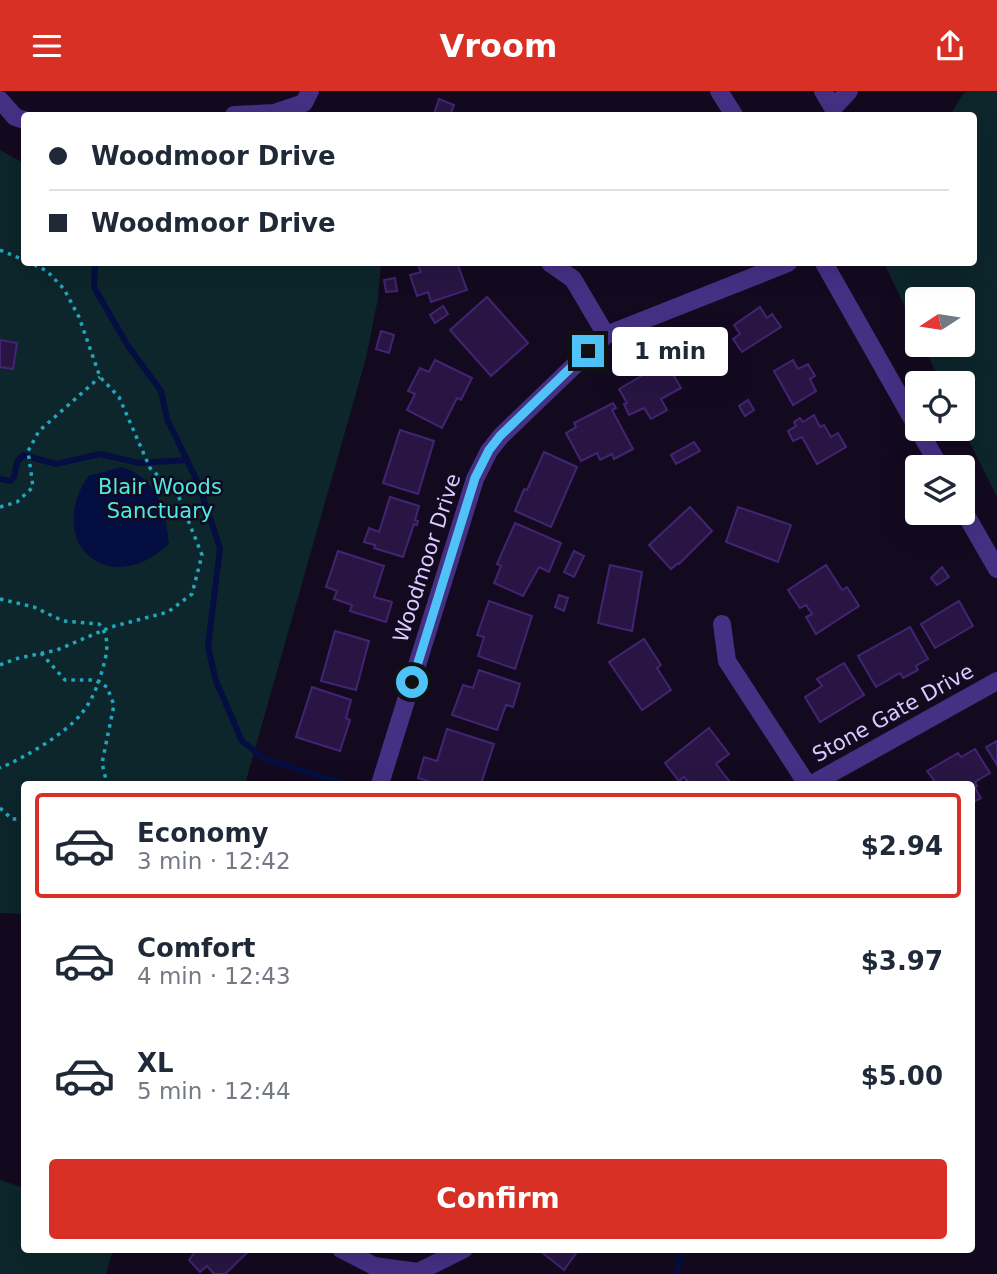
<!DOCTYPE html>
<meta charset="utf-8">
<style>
:root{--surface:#fff;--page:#f6f6f7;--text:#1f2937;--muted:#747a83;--line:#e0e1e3;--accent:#d93025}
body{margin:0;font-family:"DejaVu Sans",sans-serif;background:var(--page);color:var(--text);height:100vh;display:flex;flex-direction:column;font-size:26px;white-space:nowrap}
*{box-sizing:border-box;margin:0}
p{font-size:23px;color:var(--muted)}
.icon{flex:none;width:38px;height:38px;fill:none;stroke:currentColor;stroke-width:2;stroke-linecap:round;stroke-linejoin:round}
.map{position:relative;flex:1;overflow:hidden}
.panel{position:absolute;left:21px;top:690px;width:954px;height:472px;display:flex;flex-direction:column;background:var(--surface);border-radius:7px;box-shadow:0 7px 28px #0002}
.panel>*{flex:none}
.hud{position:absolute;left:21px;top:21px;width:956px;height:154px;border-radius:7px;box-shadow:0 7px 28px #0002;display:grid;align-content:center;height:154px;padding:0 28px;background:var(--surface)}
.needle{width:46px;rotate:258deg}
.buttons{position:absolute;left:905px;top:196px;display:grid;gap:14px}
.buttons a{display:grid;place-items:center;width:70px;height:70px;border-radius:7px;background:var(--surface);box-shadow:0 7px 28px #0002;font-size:35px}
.end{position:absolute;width:32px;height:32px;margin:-16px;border:9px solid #4fc3f7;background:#111;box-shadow:0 0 0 4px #111}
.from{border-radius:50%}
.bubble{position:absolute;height:49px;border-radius:7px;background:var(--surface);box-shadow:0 7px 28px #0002;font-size:23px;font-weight:800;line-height:49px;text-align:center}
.hud b{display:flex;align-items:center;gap:24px;height:66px;font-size:26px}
.hud b+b{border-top:2px solid var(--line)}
.hud i{width:18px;height:18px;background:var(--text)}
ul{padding:12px 0 0;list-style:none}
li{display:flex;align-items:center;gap:21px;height:105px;margin:0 14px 10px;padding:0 14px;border:4px solid transparent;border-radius:7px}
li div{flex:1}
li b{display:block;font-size:26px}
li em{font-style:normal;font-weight:800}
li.selected{border-color:var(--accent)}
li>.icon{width:63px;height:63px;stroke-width:1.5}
.action{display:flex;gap:14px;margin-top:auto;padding:14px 28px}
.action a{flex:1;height:80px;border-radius:7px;background:var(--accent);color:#fff;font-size:28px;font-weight:800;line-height:80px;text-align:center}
header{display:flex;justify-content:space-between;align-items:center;height:91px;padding:0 28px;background:var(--accent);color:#fff;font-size:32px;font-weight:800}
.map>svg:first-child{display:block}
.green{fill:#0d262b}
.water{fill:#040e40}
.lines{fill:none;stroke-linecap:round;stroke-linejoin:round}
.stream{stroke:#040e40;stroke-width:6}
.building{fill:#281543;stroke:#432472;stroke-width:2}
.path{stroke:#21a6bc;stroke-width:3.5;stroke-dasharray:3.5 5;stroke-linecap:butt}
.minor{stroke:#453084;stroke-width:18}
.route{stroke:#4fc3f7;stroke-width:9}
.labels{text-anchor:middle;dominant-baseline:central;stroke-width:5;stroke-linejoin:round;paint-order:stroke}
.park-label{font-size:21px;fill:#4aebe3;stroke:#130a20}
.street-label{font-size:21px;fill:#dbcaff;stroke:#130a20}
</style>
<header><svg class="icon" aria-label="menu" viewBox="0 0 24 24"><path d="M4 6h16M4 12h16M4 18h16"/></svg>Vroom<svg class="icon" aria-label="share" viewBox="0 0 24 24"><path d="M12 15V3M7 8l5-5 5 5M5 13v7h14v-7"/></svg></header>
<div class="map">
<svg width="997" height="1183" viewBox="0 0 997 1183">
<rect width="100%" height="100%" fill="#130a20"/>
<!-- green -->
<g class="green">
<polygon points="968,0 997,0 997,406 963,338 962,292 941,292 923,254 962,254 962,208 917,208 917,241 884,172 973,172 973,24 950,24 963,3"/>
<polygon points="0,59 24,72 24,172 381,172 378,207 366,267 245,693 24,693 24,823 0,822"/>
<polygon points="0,1089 24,1097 24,1158 113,1159 106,1183 0,1183"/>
</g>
<!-- water -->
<path class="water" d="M122,376C158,388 165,419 169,453C109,509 44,453 88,385Z"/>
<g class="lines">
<!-- stream -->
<g class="stream">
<polyline points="95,172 94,196 128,255 161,300 167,328 199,394 220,457 208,556 216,590 242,650 265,668 345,693"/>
<polyline points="0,388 10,390 14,386 17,371 23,364 56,373 100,363 139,372 187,369"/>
<polyline points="676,1183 683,1158"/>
</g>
</g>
<!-- building -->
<g class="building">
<polygon points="439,8 454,14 450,24 434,23"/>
<polygon points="417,172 457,172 467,199 431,211 428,201 417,205 410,184 421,181"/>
<polygon points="395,187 397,200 386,201 384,189"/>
<polygon points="487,206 528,252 491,285 450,239"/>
<polygon points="443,215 448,223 435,232 430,224"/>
<polygon points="760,216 767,227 772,223 781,236 742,261 733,248 740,243 734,234"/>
<polygon points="381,240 394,244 389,262 376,258"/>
<polygon points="0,249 17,252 13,278 0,276"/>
<polygon points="435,269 472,287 461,309 457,307 442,337 407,319 415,303 408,300 420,277 429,281"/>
<polygon points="793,269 798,278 808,273 815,285 810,288 816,300 793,314 774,280"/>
<polygon points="666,271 681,297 661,308 667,319 651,328 644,317 629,324 624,313 627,312 619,298"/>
<polygon points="748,309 754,319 745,325 739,315"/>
<polygon points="613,312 616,317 612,319 633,358 614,368 612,363 600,369 597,362 581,370 566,342 576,336 574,332"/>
<polygon points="814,324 820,336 824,334 831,346 838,342 846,356 817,373 802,346 793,350 788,340 796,335 794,331 800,327 803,331"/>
<polygon points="400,339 434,350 418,403 383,392"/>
<polygon points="694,351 700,360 676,373 671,364"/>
<polygon points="544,361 577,376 551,436 515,420 524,398 527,399"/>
<polygon points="390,406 419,415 415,429 418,430 417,434 414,433 403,466 374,457 375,454 364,451 369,437 379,441"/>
<polygon points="690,416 712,440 679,473 678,472 671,478 649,454"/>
<polygon points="738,416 791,434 778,471 726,451"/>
<polygon points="515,432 561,452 549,481 539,476 523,505 494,492 501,475 497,473"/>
<polygon points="338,460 384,475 374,506 392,511 386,531 350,520 352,514 334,508 337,500 326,496"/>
<polygon points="574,460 584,465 574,486 564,481"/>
<polygon points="610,474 642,481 632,540 598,532"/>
<polygon points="826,474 842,499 847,496 859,515 816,543 806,526 812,523 806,514 800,517 788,499"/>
<polygon points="942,476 949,486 937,494 931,487"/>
<polygon points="559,504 568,507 564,520 555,516"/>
<polygon points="489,510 532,525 515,578 478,565 484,546 477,544"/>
<polygon points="959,510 973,535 935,557 921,533"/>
<polygon points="910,536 928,568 916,575 918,579 903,587 900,582 876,596 858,565"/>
<polygon points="335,540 369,550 356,599 321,590"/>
<polygon points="644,548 661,574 657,577 671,599 642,619 609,571"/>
<polygon points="844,572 864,604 820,631 805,606 822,595 817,588"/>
<polygon points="479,579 520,593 513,616 506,614 497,639 452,624 463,594 473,597"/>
<polygon points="312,596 351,609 346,627 350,629 340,660 296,646"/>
<polygon points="709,637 729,663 716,673 730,691 690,693 684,686 679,690 665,672"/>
<polygon points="447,638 494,653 481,693 437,693 418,687 424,666 437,670"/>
<polygon points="997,650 997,674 986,656"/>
<polygon points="975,658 990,682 975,691 977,695 975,697 981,707 971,712 971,693 937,693 927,680 958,662 961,666"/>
<polygon points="197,1158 251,1158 225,1183 214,1183 207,1175 200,1181 189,1169"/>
<polygon points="538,1158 579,1158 564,1179"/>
</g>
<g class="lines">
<!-- path -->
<g class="path">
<polyline points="0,159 24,169"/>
<polyline points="0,416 17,411 33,396 28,360 39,340 100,286"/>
<path d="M0,508L34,516L63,530L99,533C108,543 108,556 105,569C100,588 94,608 81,623C65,643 24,667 0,677"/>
<polyline points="41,562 65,589 95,589 107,596 114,614 102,672 107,693"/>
<polyline points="0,574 15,568 57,559 111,536 168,521 192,503 202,464 178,404 150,377 119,306 100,286 79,226 64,198 47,180 31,172"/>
<polyline points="0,717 12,728 24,728"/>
</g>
<!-- minor -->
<g class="minor">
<polyline points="719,0 734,24"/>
<polyline points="823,0 833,17 849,0"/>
<polyline points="0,9 15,26 24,29"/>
<polyline points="234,24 274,22 304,12 310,0"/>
<polyline points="550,172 573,188 606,244"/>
<polyline points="824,172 917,336"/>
<polyline points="918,338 940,376"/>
<polyline points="962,417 997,478"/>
<polyline points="722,533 727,570 807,693"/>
<polyline points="380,693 475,388 489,360 501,345 606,244 788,172"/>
<polyline points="812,693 997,590"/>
<polyline points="341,1158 374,1175 418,1181 419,1183"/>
<polyline points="418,1181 464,1158"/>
</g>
</g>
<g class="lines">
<!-- route -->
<polyline class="route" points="412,591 475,387 489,359 500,345 588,260"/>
</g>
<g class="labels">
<!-- park labels -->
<g class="park-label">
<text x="160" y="396">Blair Woods<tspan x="160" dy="24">Sanctuary</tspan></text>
</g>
<!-- street labels -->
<g class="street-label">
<text transform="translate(427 467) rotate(-72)">Woodmoor Drive</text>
<text transform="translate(893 622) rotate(-29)">Stone Gate Drive</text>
</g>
</g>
</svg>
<div class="buttons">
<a><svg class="needle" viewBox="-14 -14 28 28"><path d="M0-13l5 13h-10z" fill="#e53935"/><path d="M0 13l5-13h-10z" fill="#747a83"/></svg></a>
<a><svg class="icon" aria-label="locate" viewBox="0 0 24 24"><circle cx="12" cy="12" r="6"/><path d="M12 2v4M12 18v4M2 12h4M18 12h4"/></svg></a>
<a><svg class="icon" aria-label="layers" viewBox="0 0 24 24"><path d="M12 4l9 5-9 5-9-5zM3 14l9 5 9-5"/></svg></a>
</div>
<i class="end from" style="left:412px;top:591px"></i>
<i class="end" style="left:588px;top:260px"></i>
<div class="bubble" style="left:612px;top:236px;width:116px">1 min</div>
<div class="hud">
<b><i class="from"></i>Woodmoor Drive</b>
<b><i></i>Woodmoor Drive</b>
</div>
<section class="panel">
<ul>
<li class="selected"><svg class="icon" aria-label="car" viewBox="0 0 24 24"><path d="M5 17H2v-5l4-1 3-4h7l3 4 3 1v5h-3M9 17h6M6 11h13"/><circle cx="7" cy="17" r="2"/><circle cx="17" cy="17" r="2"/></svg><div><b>Economy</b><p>3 min · 12:42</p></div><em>$2.94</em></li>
<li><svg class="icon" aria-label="car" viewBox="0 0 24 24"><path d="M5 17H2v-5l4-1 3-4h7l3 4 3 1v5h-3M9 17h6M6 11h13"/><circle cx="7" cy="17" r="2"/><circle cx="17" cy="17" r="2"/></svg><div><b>Comfort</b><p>4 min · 12:43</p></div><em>$3.97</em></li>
<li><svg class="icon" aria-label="car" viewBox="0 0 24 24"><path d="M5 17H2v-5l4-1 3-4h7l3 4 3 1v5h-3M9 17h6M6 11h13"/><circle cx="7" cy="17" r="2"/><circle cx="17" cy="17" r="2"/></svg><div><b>XL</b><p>5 min · 12:44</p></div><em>$5.00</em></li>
</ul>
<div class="action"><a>Confirm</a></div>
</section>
</div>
